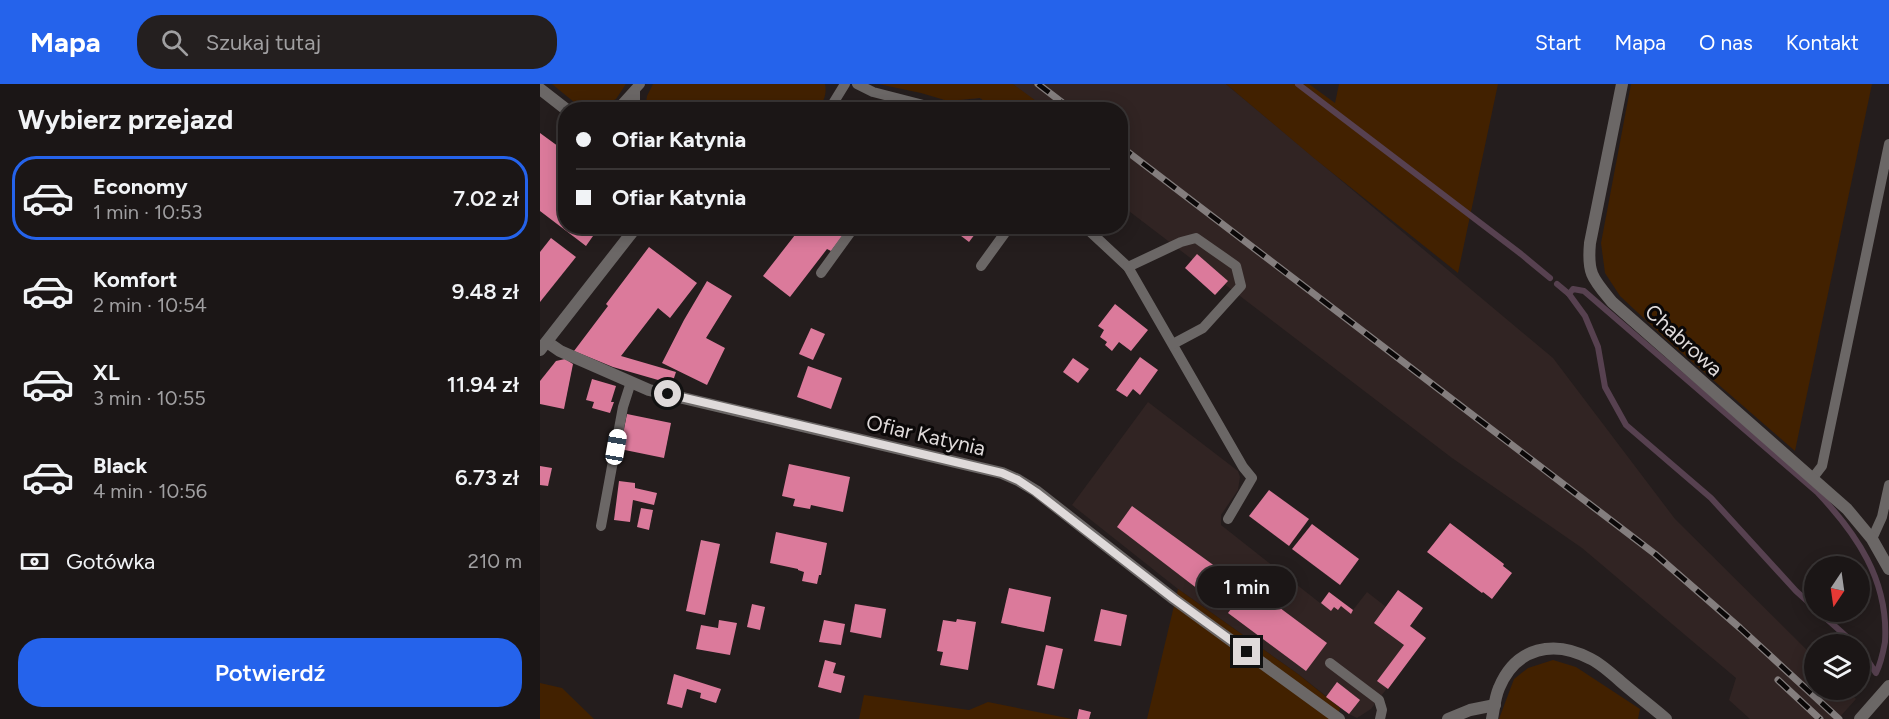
<!DOCTYPE html>
<html lang="pl">
<meta charset="utf-8">
<style>
:root{--surface:#1b1616;--page:#241f1f;--text:#f1f3f6;--muted:#a09fa1;--line:#393535;--accent:#2563eb}
body{margin:0;font-family:Figtree,sans-serif;background:var(--page);color:var(--text);height:100vh;display:flex;flex-direction:column;font-size:22px;white-space:nowrap}
*{box-sizing:border-box;margin:0}
p{font-size:20px;color:var(--muted)}
.icon{flex:none;width:33px;height:33px;fill:none;stroke:currentColor;stroke-width:2;stroke-linecap:round;stroke-linejoin:round}
.map{position:relative;flex:1;overflow:hidden}
.panel{display:flex;flex-direction:column;background:var(--surface);width:540px}
.panel>*{flex:none}
.hud{position:absolute;left:18px;top:18px;width:570px;height:132px;border-radius:24px;box-shadow:0 3px 15px #0003,0 0 0 2px var(--line);display:grid;align-content:center;height:132px;padding:0 18px;background:var(--surface)}
.needle{width:39px;rotate:193deg}
.controls{position:absolute;left:1264px;top:472px;display:grid;gap:12px}
.controls a{display:grid;place-items:center;width:66px;height:66px;border-radius:50%;background:var(--surface);box-shadow:0 3px 15px #0003,0 0 0 2px var(--line);font-size:30px}
.end{position:absolute;width:27px;height:27px;margin:-14px;border:8px solid #dfdada;background:#111;box-shadow:0 0 0 3px #111}
.from{border-radius:50%}
.bubble{position:absolute;height:42px;border-radius:21px;background:var(--surface);box-shadow:0 3px 15px #0003,0 0 0 2px var(--line);font-size:20px;font-weight:600;line-height:42px;text-align:center}
.car{position:absolute;width:18px;height:36px;margin:-18px -9px;border-radius:8px;box-shadow:0 0 4px 2px #0007;background:linear-gradient(#fff 24%,#345 0 40%,#fff 0 76%,#345 0 86%,#fff 0)}
.hud b{display:flex;align-items:center;gap:21px;height:57px;font-size:22px}
.hud b+b{border-top:2px solid var(--line)}
.hud i{width:15px;height:15px;background:var(--text)}
ul{padding:0;list-style:none}
li{display:flex;align-items:center;gap:18px;height:84px;margin:0 12px 9px;padding:0 6px;border:3px solid transparent;border-radius:24px}
li div{flex:1}
li b{display:block;font-size:22px}
li em{font-style:normal;font-weight:600}
li.current{border-color:var(--accent)}
li>.icon{width:54px;height:54px;stroke-width:1.5}
h2{padding:0 18px;font-size:27px;line-height:72px}
.pay{display:flex;align-items:center;gap:15px;height:66px;padding:0 18px;font-size:22px}
.pay p{margin-inline-start:auto}
.button{display:flex;gap:12px;margin-top:auto;padding:12px 18px}
.button a{flex:1;height:69px;border-radius:24px;background:var(--accent);color:#fff;font-size:24px;font-weight:600;line-height:69px;text-align:center}
header{display:flex;align-items:center;gap:36px;box-sizing:border-box;height:84px;padding:0 30px;background:var(--accent);color:#fff}
header strong{font-size:28px}
nav{display:flex;gap:33px;margin-inline-start:auto;font-size:21px}
.search{width:420px;height:54px;background:var(--page);display:flex;align-items:center;gap:15px;box-sizing:border-box;padding:0 21px;border-radius:24px;color:var(--muted);font-size:22px}
main{display:flex;flex:1;min-height:0}
.map>svg:first-child{display:block}
.built{fill:#312423}
.green{fill:#422100}
.lines{fill:none;stroke-linecap:round;stroke-linejoin:round}
.stream{stroke:#574150;stroke-width:6}
.building{fill:#db7a9b}
.lane{stroke:#6b6766;stroke-width:10}
.street{stroke:#6b6766;stroke-width:12}
.rail-casing{stroke:#847e7e;stroke-width:7}
.rail{stroke:#0b0808;stroke-width:4.5;stroke-dasharray:14;stroke-linecap:butt}
.route{stroke:#dfdada;stroke-width:8}
.labels{text-anchor:middle;dominant-baseline:central;stroke-width:6;stroke-linejoin:round;paint-order:stroke}
.street-label{font-size:21px;fill:#dfdada;stroke:#0b0808}
</style>
<header>
<strong>Mapa</strong>
<div class="search"><svg class="icon" aria-label="search" viewBox="0 0 24 24"><circle cx="10" cy="10" r="6"/><path d="M15 15l6 6"/></svg>Szukaj tutaj</div>
<nav><a>Start</a><a>Mapa</a><a>O nas</a><a>Kontakt</a></nav>
</header>
<main>
<section class="panel">
<h2>Wybierz przejazd</h2>
<ul>
<li class="current"><svg class="icon" aria-label="car" viewBox="0 0 24 24"><path d="M5 17H2v-5l4-1 3-4h7l3 4 3 1v5h-3M9 17h6M6 11h13"/><circle cx="7" cy="17" r="2"/><circle cx="17" cy="17" r="2"/></svg><div><b>Economy</b><p>1 min · 10:53</p></div><em>7.02 zł</em></li>
<li><svg class="icon" aria-label="car" viewBox="0 0 24 24"><path d="M5 17H2v-5l4-1 3-4h7l3 4 3 1v5h-3M9 17h6M6 11h13"/><circle cx="7" cy="17" r="2"/><circle cx="17" cy="17" r="2"/></svg><div><b>Komfort</b><p>2 min · 10:54</p></div><em>9.48 zł</em></li>
<li><svg class="icon" aria-label="car" viewBox="0 0 24 24"><path d="M5 17H2v-5l4-1 3-4h7l3 4 3 1v5h-3M9 17h6M6 11h13"/><circle cx="7" cy="17" r="2"/><circle cx="17" cy="17" r="2"/></svg><div><b>XL</b><p>3 min · 10:55</p></div><em>11.94 zł</em></li>
<li><svg class="icon" aria-label="car" viewBox="0 0 24 24"><path d="M5 17H2v-5l4-1 3-4h7l3 4 3 1v5h-3M9 17h6M6 11h13"/><circle cx="7" cy="17" r="2"/><circle cx="17" cy="17" r="2"/></svg><div><b>Black</b><p>4 min · 10:56</p></div><em>6.73 zł</em></li>
</ul>
<div class="pay"><svg class="icon" aria-label="cash" viewBox="0 0 24 24"><path d="M3 7h18v10H3z"/><circle cx="12" cy="12" r="2"/></svg>Gotówka<p>210 m</p></div>
<div class="button"><a>Potwierdź</a></div>
</section>
<div class="map">
<svg width="1349" height="635" viewBox="0 0 1349 635">
<rect width="100%" height="100%" fill="#241d1d"/>
<!-- built -->
<g class="built">
<polygon points="358,0 686,0 1013,274 1135,435 1275,574 1275,606 1308,606 1316,615 1298,635 1210,635 1189,616 1196,594 1042,464 912,374 581,121 580,26 456,25 440,14 408,17"/>
<polygon points="608,318 698,387 700,393 698,406 681,431 681,441 780,519 789,508 813,526 827,508 886,554 831,625 817,634 809,630 758,590 638,505 532,421"/>
</g>
<!-- green -->
<g class="green">
<polygon points="12,0 86,0 76,15 62,22 49,24 40,23"/>
<path d="M113,0H285C287,10 284,17 278,25H105L107,12Z"/>
<polygon points="338,0 473,0 507,25 456,25 440,14 408,17 381,9"/>
<polygon points="686,0 769,0 795,19 799,0 958,0 918,189 775,75"/>
<polygon points="1091,0 1332,0 1255,367 1127,256 1080,212 1065,189 1061,159"/>
<polygon points="638,505 758,590 800,624 797,635 607,635"/>
<polygon points="1013,576 1036,583 1100,625 1098,635 959,635 974,595 988,584"/>
<polygon points="0,599 22,604 54,635 0,635"/>
<polygon points="324,611 429,626 448,618 532,635 319,635"/>
</g>
<g class="lines">
<!-- stream -->
<g class="stream">
<polyline points="758,0 981,170 1010,194"/>
<polyline points="1017,200 1029,210 1045,232 1058,263 1065,303 1086,341 1171,414 1256,507 1275,524"/>
<path d="M1029,210L1033,205L1044,207L1277,408C1316,449 1349,496 1345,558C1343,569 1341,579 1336,589L1320,565"/>
<polyline points="1279,528 1316,561"/>
</g>
</g>
<!-- building -->
<g class="building">
<polygon points="0,49 26,68 26,142 60,142 46,162 0,127"/>
<polygon points="262,142 310,142 291,167 287,165 250,213 223,192"/>
<polygon points="408,142 441,142 429,158"/>
<polygon points="11,154 36,173 0,218 0,168"/>
<polygon points="109,163 157,199 130,234 118,224 81,272 136,288 132,300 73,283 34,267 68,222 66,220"/>
<polygon points="657,170 688,197 675,211 645,184"/>
<polygon points="167,197 192,212 166,254 185,264 167,301 122,279 144,236"/>
<polygon points="575,220 608,246 591,267 579,258 572,267 565,261 567,258 560,253 564,246 558,242"/>
<polygon points="271,244 285,250 273,276 259,270"/>
<polygon points="600,273 618,286 600,311 593,305 587,313 576,306"/>
<polygon points="533,274 549,285 538,299 523,288"/>
<polygon points="25,275 33,280 24,325 0,320 0,297 16,277"/>
<polygon points="268,282 302,294 291,325 257,313"/>
<polygon points="52,295 76,302 71,318 74,318 70,329 52,324 54,318 46,316"/>
<polygon points="87,330 131,339 124,374 80,365"/>
<polygon points="249,380 310,393 303,428 271,421 270,425 253,422 255,415 242,412"/>
<polygon points="0,382 12,384 8,402 0,401"/>
<polygon points="79,397 95,399 95,404 117,409 114,421 93,416 90,438 74,436"/>
<polygon points="729,406 769,435 749,462 709,432"/>
<polygon points="592,422 694,496 676,519 577,443"/>
<polygon points="101,424 113,426 109,446 97,443"/>
<polygon points="910,439 964,480 963,482 972,489 952,515 943,508 942,509 887,468"/>
<polygon points="772,440 819,475 800,501 752,465"/>
<polygon points="236,448 287,459 281,491 279,491 277,500 262,497 264,488 258,486 258,485 230,479"/>
<polygon points="161,456 180,460 165,531 146,527"/>
<polygon points="709,501 787,559 766,587 688,529"/>
<polygon points="469,504 511,513 504,548 461,539"/>
<polygon points="858,506 883,524 870,542 886,554 848,605 837,597 864,561 834,539"/>
<polygon points="789,508 813,526 811,530 801,522 798,526 794,523 791,527 781,519"/>
<polygon points="212,520 225,523 220,546 207,543"/>
<polygon points="315,520 346,525 341,554 310,548"/>
<polygon points="561,525 587,531 581,562 554,557"/>
<polygon points="417,535 436,538 428,586 400,581 403,568 397,567 403,536 416,538"/>
<polygon points="179,536 197,539 190,571 156,565 161,541 178,544"/>
<polygon points="284,536 305,540 301,561 279,558"/>
<polygon points="506,561 523,565 514,605 497,601"/>
<polygon points="285,576 296,579 293,589 305,592 301,609 278,603"/>
<polygon points="134,590 181,605 176,619 160,614 161,609 147,605 142,624 127,620"/>
<polygon points="797,598 820,616 809,630 786,613"/>
<polygon points="539,625 551,628 549,635 537,635"/>
</g>
<g class="lines">
<!-- lane -->
<g class="lane">
<polyline points="317,0 333,8 403,26"/>
<polyline points="74,26 80,22 100,0"/>
<polyline points="95,26 95,7"/>
<polyline points="289,26 305,0"/>
<polyline points="544,142 588,183 703,383 712,394 688,435"/>
<polyline points="441,182 470,142"/>
<polyline points="588,183 641,158 656,154 696,182 701,202 663,244 633,260"/>
<polyline points="281,189 315,142"/>
<polyline points="1272,395 1282,382 1349,60"/>
<polyline points="61,442 83,323 91,298"/>
<polyline points="1332,455 1342,433 1349,401"/>
<polyline points="790,579 839,616 842,626 840,635"/>
</g>
<!-- street -->
<g class="street">
<path d="M1082,0L1050,159C1047,190 1053,195 1072,218L1307,425L1332,455L1349,485"/>
<polyline points="0,5 27,26"/>
<polyline points="7,258 20,267 109,306 462,389 478,396 496,407 634,515 799,635"/>
<polyline points="0,266 97,142"/>
<polyline points="908,635 930,626 955,621"/>
<path d="M952,635C954,625 955,613 959,604C976,563 1014,555 1051,575C1061,580 1071,589 1080,597C1095,610 1111,622 1126,635"/>
<polyline points="1320,635 1349,602"/>
</g>
<!-- rail casing -->
<g class="rail-casing">
<g id="rail">
<polyline points="498,0 532,26"/>
<polyline points="580,62 1115,470 1200,544 1299,635"/>
<polyline points="1238,596 1280,635"/>
</g>
</g>
<!-- rail -->
<use href="#rail" class="rail"/>
</g>
<g class="lines">
<!-- route -->
<polyline class="route" points="128,310 462,389 478,396 496,408 634,515 707,568"/>
</g>
<g class="labels">
<!-- street labels -->
<g class="street-label">
<text transform="translate(1144 256) rotate(42)">Chabrowa</text>
<text transform="translate(386 351) rotate(13)">Ofiar Katynia</text>
</g>
</g>
</svg>
<div class="controls">
<a><svg class="needle" viewBox="-14 -14 28 28"><path d="M0-13l5 13h-10z" fill="#e53935"/><path d="M0 13l5-13h-10z" fill="#a09fa1"/></svg></a>
<a><svg class="icon" aria-label="layers" viewBox="0 0 24 24"><path d="M12 4l9 5-9 5-9-5zM3 14l9 5 9-5"/></svg></a>
</div>
<i class="end from" style="left:128px;top:310px"></i>
<i class="end" style="left:707px;top:568px"></i>
<div class="bubble" style="left:657px;top:482px;width:99px">1 min</div>
<i class="car" style="left:76px;top:363px;rotate:10deg"></i>
<div class="hud">
<b><i class="from"></i>Ofiar Katynia</b>
<b><i></i>Ofiar Katynia</b>
</div>
</div>
</main>
